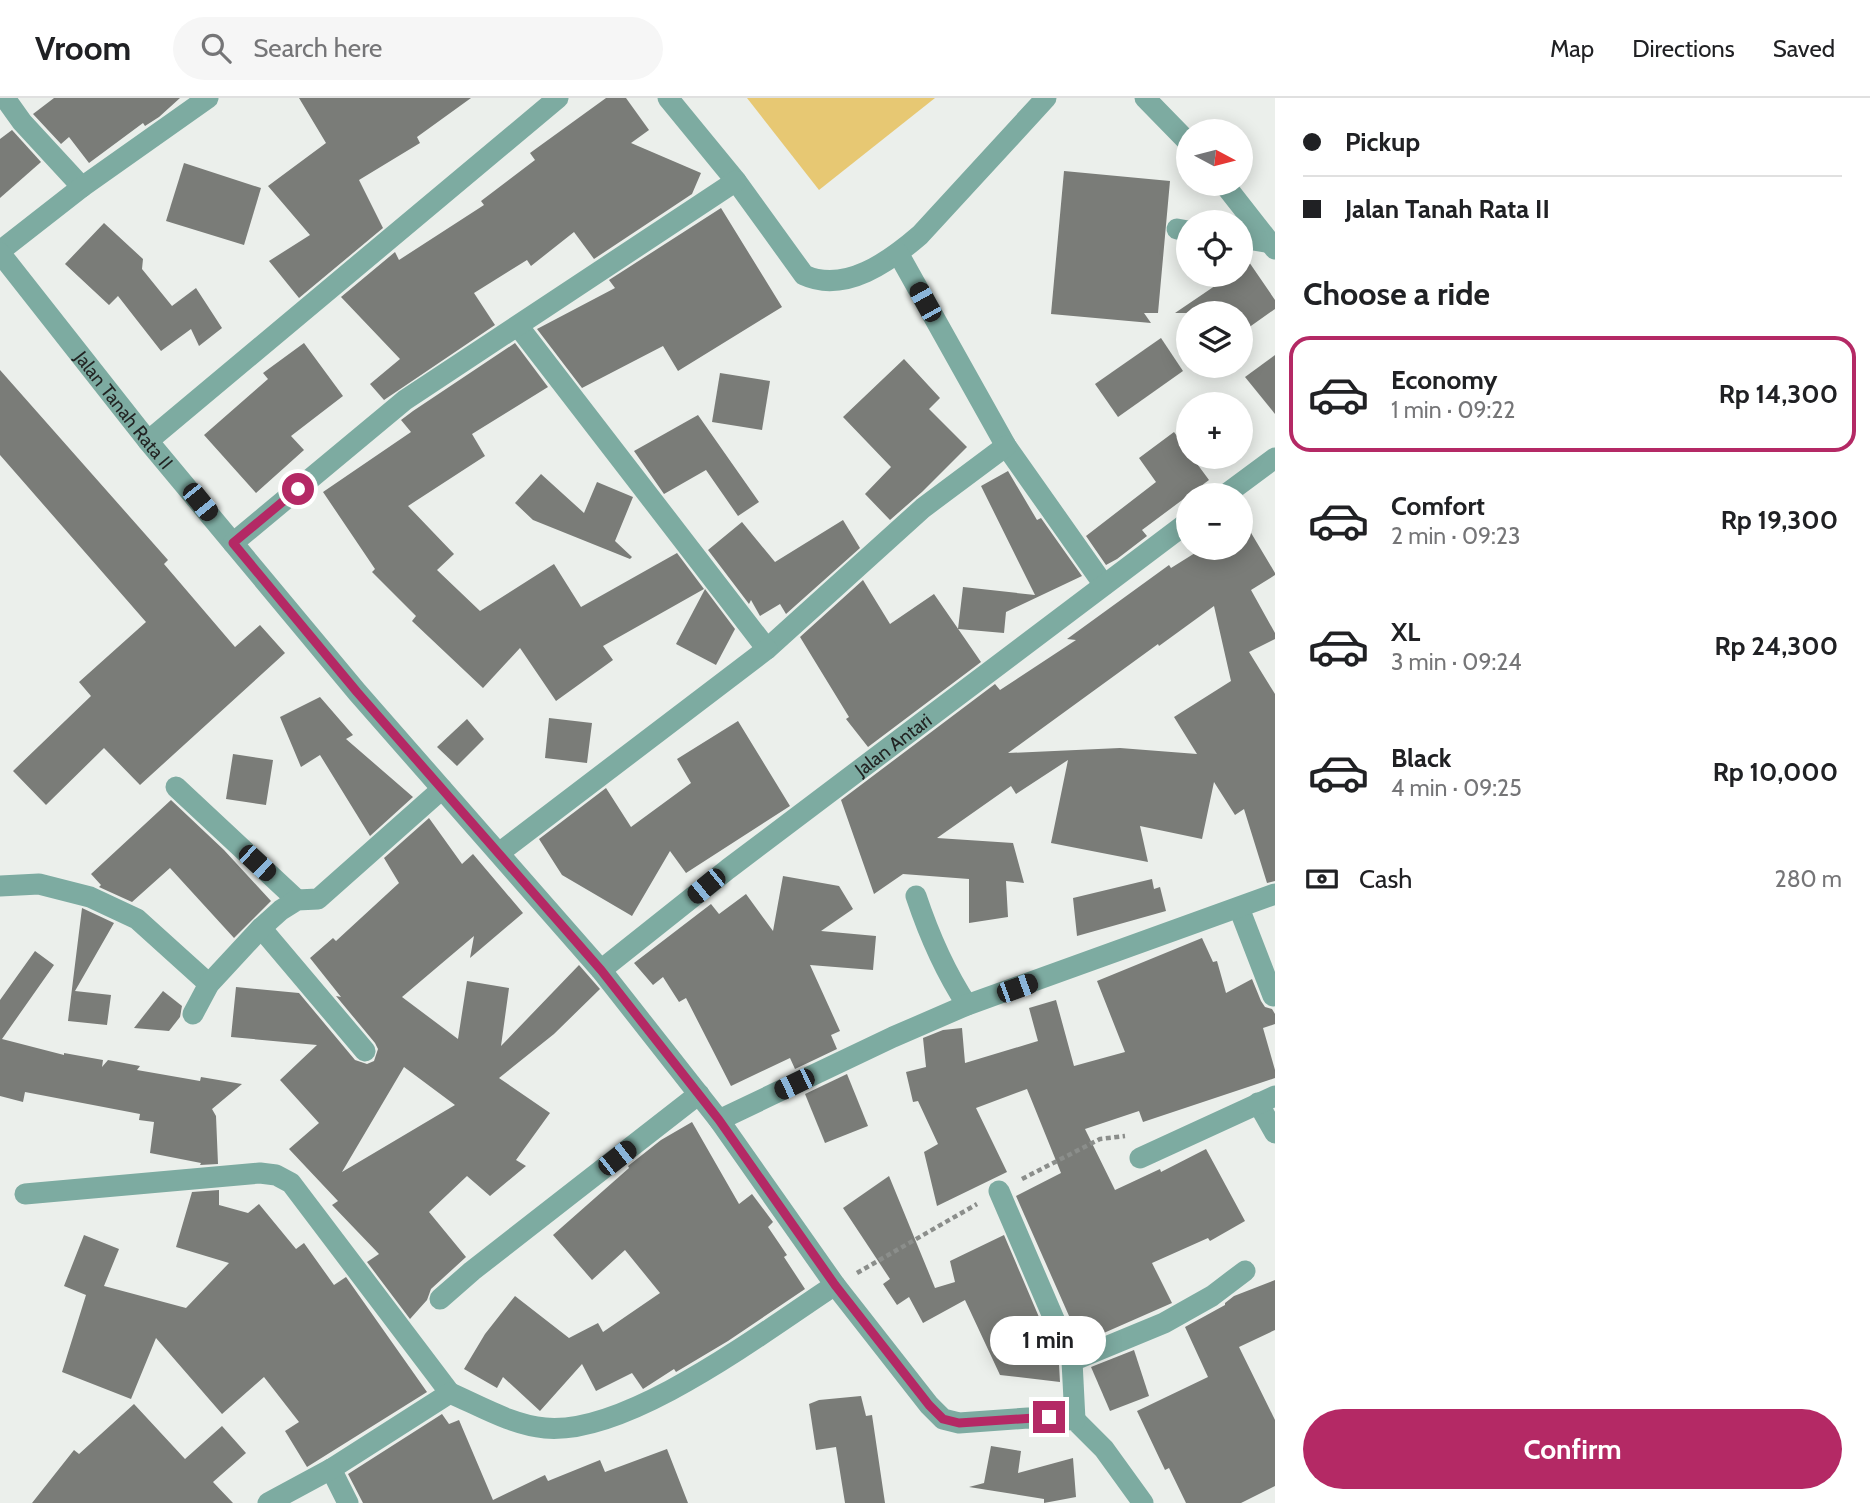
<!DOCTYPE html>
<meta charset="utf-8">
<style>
:root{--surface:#fff;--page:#f6f6f6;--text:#202124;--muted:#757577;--line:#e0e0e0;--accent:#b42965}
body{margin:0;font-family:Cabin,sans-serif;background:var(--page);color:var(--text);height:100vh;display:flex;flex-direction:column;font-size:26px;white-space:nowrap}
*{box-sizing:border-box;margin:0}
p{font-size:23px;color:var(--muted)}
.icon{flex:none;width:38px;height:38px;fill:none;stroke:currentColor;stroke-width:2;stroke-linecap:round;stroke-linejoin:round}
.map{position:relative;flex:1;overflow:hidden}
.drawer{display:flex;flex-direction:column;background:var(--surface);width:595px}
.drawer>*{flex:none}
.top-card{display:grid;align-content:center;height:154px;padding:0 28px;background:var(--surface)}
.needle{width:46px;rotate:97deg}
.tools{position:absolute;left:1176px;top:21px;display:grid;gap:14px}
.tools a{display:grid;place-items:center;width:77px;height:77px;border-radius:50%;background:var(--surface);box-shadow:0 4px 18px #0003;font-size:35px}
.end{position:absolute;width:32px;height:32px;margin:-16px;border:9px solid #b42965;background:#fff;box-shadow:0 0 0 4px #fff}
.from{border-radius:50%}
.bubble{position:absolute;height:49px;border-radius:24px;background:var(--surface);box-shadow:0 4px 18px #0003;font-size:23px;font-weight:700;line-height:49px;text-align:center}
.car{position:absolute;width:21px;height:42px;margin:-21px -10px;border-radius:9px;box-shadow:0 0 5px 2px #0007;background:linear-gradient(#222 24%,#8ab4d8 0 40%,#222 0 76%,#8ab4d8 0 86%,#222 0)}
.top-card b{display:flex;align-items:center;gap:24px;height:66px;font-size:26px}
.top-card b+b{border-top:2px solid var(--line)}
.top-card i{width:18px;height:18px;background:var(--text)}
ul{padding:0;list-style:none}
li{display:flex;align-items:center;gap:21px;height:116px;margin:0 14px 10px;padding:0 14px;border:4px solid transparent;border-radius:21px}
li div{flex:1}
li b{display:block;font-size:26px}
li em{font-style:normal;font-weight:700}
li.selected{border-color:var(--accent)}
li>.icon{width:63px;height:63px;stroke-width:1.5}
h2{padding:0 28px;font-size:32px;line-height:84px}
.pay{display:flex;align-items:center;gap:18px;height:77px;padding:0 28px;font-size:26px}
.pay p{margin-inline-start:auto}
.action{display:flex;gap:14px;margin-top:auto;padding:14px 28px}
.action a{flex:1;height:80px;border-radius:42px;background:var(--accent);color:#fff;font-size:28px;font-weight:700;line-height:80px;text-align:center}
header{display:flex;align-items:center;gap:42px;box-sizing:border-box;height:98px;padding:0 35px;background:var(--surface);border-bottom:2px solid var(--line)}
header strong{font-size:33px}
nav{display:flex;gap:38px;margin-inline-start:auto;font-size:24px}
.search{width:490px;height:63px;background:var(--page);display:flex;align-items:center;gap:18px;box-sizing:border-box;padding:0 24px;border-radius:38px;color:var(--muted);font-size:26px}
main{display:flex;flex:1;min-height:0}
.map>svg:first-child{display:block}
.green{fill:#e7c873}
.building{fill:#7a7c78;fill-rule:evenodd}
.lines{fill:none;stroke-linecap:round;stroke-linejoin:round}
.path{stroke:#8b8e8b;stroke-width:4.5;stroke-dasharray:5 3.5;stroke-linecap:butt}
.minor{stroke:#7daba1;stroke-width:21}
.route{stroke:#b42965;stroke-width:9}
.labels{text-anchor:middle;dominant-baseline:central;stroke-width:5;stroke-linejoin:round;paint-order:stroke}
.street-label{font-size:19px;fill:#222423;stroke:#f8fcf9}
</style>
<header>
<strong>Vroom</strong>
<div class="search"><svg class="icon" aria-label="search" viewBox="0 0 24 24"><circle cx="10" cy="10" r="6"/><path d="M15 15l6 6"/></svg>Search here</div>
<nav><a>Map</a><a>Directions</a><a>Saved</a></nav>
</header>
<main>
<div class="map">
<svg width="1275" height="1405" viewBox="0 0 1275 1405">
<rect width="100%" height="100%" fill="#ebefeb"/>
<!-- green -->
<polygon class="green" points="747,0 935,0 819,92"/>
<!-- building -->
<g class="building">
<polygon points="54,0 180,0 159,19 145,28 143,25 89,65 69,39 61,46 33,16"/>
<polygon points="299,0 471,0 417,39 420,45 359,82 383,130 299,200 269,163 310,137 268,88 326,45"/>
<polygon points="606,0 626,0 649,32 631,45 701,75 692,96 594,161 574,134 531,168 527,162 474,195 495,227 384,302 370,286 400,261 341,199 395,154 399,162 484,107 481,103 535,62 530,55"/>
<polygon points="12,32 41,64 0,100 0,41"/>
<polygon points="184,65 261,90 244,147 166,123"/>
<polygon points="1064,73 1170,83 1158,215 1144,215 1151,225 1051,216"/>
<polygon points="721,110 782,209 678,273 663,248 582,290 537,231 615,190 609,182"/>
<polygon points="104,125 143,161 142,171 172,208 196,190 222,230 199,248 191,231 161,253 118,198 109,207 65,166"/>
<polygon points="1249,164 1275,202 1275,211 1241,235 1241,215 1175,215 1231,177 1241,177 1241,170"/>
<polygon points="1161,240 1183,273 1118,319 1095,286"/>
<polygon points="304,245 343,298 291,338 304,352 256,395 204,337 268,281 263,275"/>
<polygon points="515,245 548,289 472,336 485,358 408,408 454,456 437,472 480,513 554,466 581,509 677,455 704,491 603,548 613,562 556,603 520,550 483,590 412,523 416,518 372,474 375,471 323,394 411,334 401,322 413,313"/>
<polygon points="1275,257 1275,316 1245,279"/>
<polygon points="904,261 940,300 929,311 967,349 922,394 890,422 865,396 891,369 843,319"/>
<polygon points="0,272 168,462 164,466 235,549 260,527 285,555 140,687 104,650 46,707 13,673 91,598 79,584 146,524 0,357"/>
<polygon points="720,275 770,283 762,332 712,324"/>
<polygon points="698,317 759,404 738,418 706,372 664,396 634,353"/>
<polygon points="1174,334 1188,353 1188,359 1192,359 1209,382 1142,432 1147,438 1117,461 1106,467 1086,438 1156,384 1139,360"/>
<polygon points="1008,373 1037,422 1041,420 1082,478 1006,514 1004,535 958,531 963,489 1035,497 981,388"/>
<polygon points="541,376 584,415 597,384 633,399 615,443 632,459 630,461 533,422 515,405"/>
<path d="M1241,418L1275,475V477L1251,492L1275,535V541L1249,554L1275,596V783L1267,785L1244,711L1235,717L1214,684L1202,741L1140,728L1148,764L1051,745L1068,662L1016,696L1011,688L937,740L1013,745L1024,785L1006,783L1008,819L969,825V781L903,776L874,796L841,702L995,586L1000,592L1076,542L1067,541L1169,467L1171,470L1203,450H1241ZM1214,508L1231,583L1174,619L1197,656L1120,650L1008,655L1158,546L1159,548Z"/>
<polygon points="843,422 860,450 786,516 780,506 760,518 751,502 749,506 708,452 742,424 775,464"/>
<polygon points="863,482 890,526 934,496 981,564 868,649 846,621 849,619 800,539"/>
<polygon points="705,491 735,531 716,567 676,546"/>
<polygon points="320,599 353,637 346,641 413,699 370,738 320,657 301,669 280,619"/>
<polygon points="549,620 592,625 587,665 545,660"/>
<polygon points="467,621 484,641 457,668 437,649"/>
<polygon points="738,623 790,708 686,775 670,753 632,818 562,777 539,741 606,690 631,729 691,685 677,661"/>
<polygon points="233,656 273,662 266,707 226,701"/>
<polygon points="171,702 224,752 271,803 234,840 170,770 132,804 99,789 101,787 91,776"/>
<path d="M429,720L462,766L473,756L523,815L470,860L474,838L402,899L458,941L467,883L509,890L501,948L579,867L600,891L554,936L499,980L550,1015L516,1062L526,1068L490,1098L467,1078L429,1114L466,1159L431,1191L427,1202L410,1221L367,1164L379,1156L332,1107L338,1103L289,1051L319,1025L280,982L317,947L231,939L236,889L299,895L355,962L367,966L374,963L378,951L375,945L336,898L341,899L310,860L333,840L336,843L399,785L384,760ZM404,969L455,1007L342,1074Z"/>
<polygon points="783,778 839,788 853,811 821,833 876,838 873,872 810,867 840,933 831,937 837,951 795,971 790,960 731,988 686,900 679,904 663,879 653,887 634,865 711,806 719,816 746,796 773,833"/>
<polygon points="1152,781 1154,791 1160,789 1166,813 1077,838 1073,800"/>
<polygon points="82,810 114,825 75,893 111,897 107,927 68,923"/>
<polygon points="1202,840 1213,864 1217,863 1226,895 1252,881 1261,903 1265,909 1272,911 1275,916 1275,926 1263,930 1275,972 1275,980 1143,1024 1139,1013 1085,1031 1115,1092 1160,1071 1161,1074 1206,1051 1245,1123 1210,1143 1208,1140 1152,1165 1172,1205 1081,1245 1016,1098 1061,1075 1027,991 976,1010 1007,1074 937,1108 924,1054 938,1046 918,1003 913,1004 906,974 926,969 923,940 943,932 962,930 965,965 1038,943 1029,910 1056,902 1074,968 1125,954 1097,883"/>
<polygon points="35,853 54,867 2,941 64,957 64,955 103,962 102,969 108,962 140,968 137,972 200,983 201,979 242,986 212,1011 216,1018 218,1066 200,1067 201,1065 150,1055 154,1024 139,1022 140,1016 25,994 23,1004 0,998 0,902"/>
<polygon points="163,893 182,908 180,919 169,933 134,930"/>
<polygon points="847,976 868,1028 825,1045 805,996"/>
<polygon points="692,1024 739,1106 752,1096 773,1124 768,1129 787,1157 784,1159 805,1191 728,1243 676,1274 674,1271 643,1291 632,1275 596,1293 582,1266 540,1313 503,1279 497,1290 464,1271 485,1236 515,1198 569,1240 598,1225 603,1234 660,1195 625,1152 592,1182 553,1137 629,1070 628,1068 661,1042"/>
<polygon points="889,1078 935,1190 955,1184 950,1163 1004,1137 1059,1266 1060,1284 1000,1277 965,1202 923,1225 909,1199 897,1207 883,1186 890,1181 843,1110"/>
<polygon points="219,1092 219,1107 248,1115 259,1106 296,1151 304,1145 334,1187 346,1179 427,1294 307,1369 285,1333 299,1324 264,1279 222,1316 156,1240 131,1301 62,1274 86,1197 64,1188 84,1137 119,1151 104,1188 186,1210 229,1165 176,1149 192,1094"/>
<polygon points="1275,1182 1275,1232 1239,1249 1275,1322 1275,1388 1241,1405 1186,1405 1169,1370 1165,1372 1137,1313 1208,1279 1185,1229 1225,1207 1225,1205 1234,1198"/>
<polygon points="1134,1252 1149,1298 1110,1313 1091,1269"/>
<polygon points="861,1298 866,1318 872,1317 885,1405 845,1405 836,1349 816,1352 809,1306 819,1302"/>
<polygon points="134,1306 185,1361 222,1328 246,1355 213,1384 233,1405 32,1405 74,1352 79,1356"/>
<polygon points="442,1316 449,1326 459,1322 493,1402 545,1377 548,1383 600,1362 605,1374 667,1351 688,1405 363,1405 348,1376"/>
<polygon points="991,1348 1021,1353 1018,1375 1073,1360 1076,1399 1044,1405 1044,1401 969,1389 984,1385"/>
</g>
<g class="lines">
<!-- path -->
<g class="path">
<polyline points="1022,1081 1100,1041 1125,1038"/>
<polyline points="857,1175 977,1106"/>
</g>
<!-- minor -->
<g class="minor">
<polyline points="7,0 7,3 22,24 82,89"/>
<path d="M668,0L736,83L804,177C845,196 890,163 920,137L1046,0"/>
<polyline points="1145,0 1188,44"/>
<polyline points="1224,86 1275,151"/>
<polyline points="1177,131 1188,133"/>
<polyline points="1241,140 1271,145"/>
<polyline points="0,153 82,89 208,0"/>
<path id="s1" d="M0,155L148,343L357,594L601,872L719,1022L835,1187L929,1307L943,1321L959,1325L1028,1320L1075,1322L1104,1351L1143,1405"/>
<polyline points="898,155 1006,348 1104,487"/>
<polyline points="518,228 767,551 923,410 1006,348"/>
<polyline points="148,343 558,0"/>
<polyline points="1225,397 1275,360"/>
<polyline points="233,445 405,302 736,83"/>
<polyline points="176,689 297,802"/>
<polyline points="499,755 767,551"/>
<polyline points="0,788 39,786 90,799 137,821 209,886"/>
<path d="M916,798C929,837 944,872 967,907"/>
<polyline points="1239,810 1273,898"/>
<polyline points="261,830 365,953"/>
<path id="s2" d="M601,872L728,771L1188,424"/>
<polyline points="193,916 209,886 261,830 281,812 297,802 318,801 442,691"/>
<polyline points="1258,1005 1275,1035"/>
<polyline points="719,1022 893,939 967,907 1275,796"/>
<polyline points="1140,1060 1275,998"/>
<polyline points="999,1093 1072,1263 1075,1322"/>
<polyline points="25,1096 260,1075 276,1077 291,1085 450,1295"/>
<polyline points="440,1201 472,1173 699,996"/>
<polyline points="1072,1263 1164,1225 1212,1198 1245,1173"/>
<polyline points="331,1371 348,1405"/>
<path d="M268,1405L331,1371L450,1295C480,1308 512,1327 545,1330C628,1338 766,1232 835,1187"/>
</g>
</g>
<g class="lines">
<!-- route -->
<polyline class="route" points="298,391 233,445 357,594 601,872 719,1022 835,1187 929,1307 943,1321 959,1325 1049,1319"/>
</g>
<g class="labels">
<!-- street labels -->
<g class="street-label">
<text stroke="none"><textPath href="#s1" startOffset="200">Jalan Tanah Rata II</textPath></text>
<text stroke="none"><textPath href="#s2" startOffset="369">Jalan Antari</textPath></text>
</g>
</g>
</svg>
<div class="tools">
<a><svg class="needle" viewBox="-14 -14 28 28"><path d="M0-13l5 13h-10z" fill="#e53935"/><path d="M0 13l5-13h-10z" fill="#757577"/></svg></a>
<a><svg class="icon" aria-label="locate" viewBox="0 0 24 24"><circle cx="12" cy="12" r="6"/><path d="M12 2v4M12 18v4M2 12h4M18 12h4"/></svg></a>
<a><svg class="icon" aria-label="layers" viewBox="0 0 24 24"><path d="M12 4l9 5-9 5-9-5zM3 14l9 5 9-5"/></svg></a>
<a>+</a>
<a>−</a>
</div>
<i class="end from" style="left:298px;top:391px"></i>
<i class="end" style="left:1049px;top:1319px"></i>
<div class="bubble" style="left:990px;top:1218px;width:116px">1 min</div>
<i class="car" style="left:925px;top:204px;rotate:331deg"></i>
<i class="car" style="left:200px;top:404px;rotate:141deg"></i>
<i class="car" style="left:257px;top:765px;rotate:133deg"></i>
<i class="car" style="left:706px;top:788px;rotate:231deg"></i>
<i class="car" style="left:1017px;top:890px;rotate:70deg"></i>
<i class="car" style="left:794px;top:986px;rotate:244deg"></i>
<i class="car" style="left:617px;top:1060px;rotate:52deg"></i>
</div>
<section class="drawer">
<div class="top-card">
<b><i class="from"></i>Pickup</b>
<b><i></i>Jalan Tanah Rata II</b>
</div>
<h2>Choose a ride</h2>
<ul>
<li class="selected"><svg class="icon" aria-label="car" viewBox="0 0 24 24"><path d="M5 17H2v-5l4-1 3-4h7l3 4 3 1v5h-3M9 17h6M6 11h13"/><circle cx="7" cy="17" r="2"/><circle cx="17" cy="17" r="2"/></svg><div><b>Economy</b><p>1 min · 09:22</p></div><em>Rp 14,300</em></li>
<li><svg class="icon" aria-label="car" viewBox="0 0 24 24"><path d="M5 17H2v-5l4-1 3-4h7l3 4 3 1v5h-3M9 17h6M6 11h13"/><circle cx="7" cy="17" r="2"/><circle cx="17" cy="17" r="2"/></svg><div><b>Comfort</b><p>2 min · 09:23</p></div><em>Rp 19,300</em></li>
<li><svg class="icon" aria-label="car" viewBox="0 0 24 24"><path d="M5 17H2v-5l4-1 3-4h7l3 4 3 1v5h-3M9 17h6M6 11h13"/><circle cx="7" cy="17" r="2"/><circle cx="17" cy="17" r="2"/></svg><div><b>XL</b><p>3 min · 09:24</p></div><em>Rp 24,300</em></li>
<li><svg class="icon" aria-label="car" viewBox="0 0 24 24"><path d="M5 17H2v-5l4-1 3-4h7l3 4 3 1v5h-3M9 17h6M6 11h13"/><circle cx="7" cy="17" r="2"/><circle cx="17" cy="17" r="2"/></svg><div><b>Black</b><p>4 min · 09:25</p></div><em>Rp 10,000</em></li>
</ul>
<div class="pay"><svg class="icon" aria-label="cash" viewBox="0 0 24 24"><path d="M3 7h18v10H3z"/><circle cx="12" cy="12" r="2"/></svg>Cash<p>280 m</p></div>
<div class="action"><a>Confirm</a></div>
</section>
</main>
